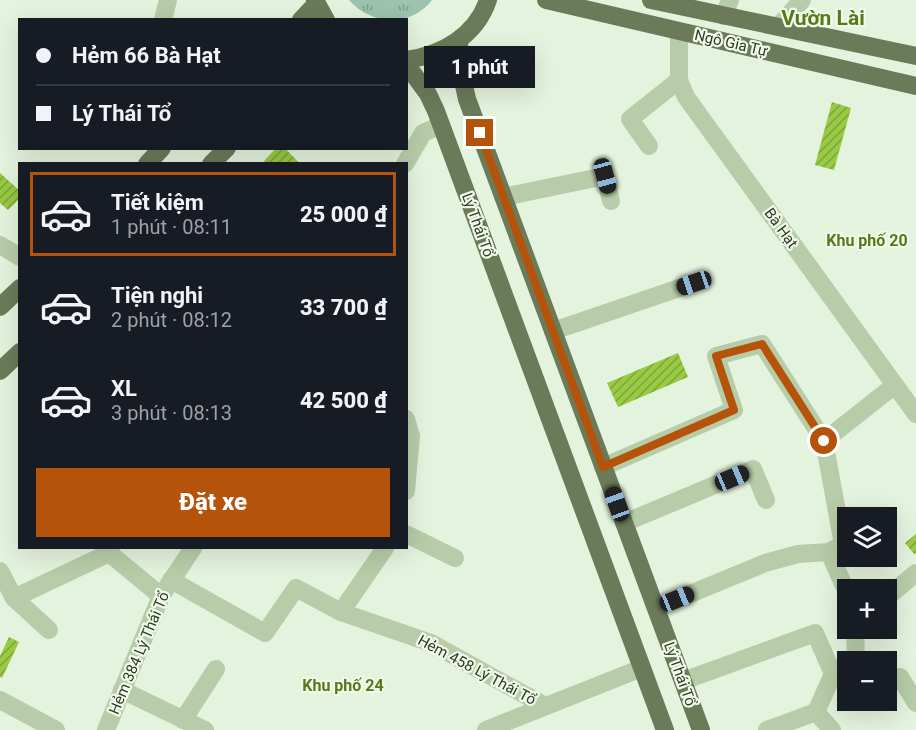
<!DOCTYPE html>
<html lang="vi">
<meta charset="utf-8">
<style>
:root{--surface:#171b24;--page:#242831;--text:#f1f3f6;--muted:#9ea1a6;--line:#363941;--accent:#b45309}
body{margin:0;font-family:Roboto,sans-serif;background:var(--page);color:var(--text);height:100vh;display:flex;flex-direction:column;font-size:22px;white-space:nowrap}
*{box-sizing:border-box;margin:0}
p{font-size:20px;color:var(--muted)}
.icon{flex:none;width:33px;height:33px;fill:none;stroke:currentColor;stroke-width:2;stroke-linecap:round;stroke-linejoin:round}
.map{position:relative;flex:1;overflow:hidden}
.panel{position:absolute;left:18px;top:162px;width:390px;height:387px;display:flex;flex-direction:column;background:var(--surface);border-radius:0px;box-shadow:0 6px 24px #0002}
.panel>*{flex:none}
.guide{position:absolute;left:18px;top:18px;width:390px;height:132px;border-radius:0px;box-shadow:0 6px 24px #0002;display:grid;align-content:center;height:132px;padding:0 18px;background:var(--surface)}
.buttons{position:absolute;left:837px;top:507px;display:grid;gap:12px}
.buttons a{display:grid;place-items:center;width:60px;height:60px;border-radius:0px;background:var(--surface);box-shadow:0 6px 24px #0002;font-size:30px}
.end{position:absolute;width:27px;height:27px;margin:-14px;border:8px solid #b45309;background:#fff;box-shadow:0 0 0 3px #fff}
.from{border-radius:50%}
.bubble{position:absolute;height:42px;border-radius:0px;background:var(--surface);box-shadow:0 6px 24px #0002;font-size:20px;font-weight:800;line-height:42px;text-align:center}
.car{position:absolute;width:18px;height:36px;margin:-18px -9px;border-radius:8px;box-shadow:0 0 4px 2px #0007;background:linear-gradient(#222 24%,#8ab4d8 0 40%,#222 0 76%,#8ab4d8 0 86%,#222 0)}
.guide b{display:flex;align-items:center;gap:21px;height:57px;font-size:22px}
.guide b+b{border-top:2px solid var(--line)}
.guide i{width:15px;height:15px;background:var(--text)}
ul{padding:10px 0 0;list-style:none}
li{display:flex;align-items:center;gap:18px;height:84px;margin:0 12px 9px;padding:0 6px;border:3px solid transparent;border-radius:0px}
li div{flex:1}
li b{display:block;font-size:22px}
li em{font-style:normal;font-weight:800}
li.selected{border-color:var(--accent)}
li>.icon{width:54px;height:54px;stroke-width:1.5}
.cta{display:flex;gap:12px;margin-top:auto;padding:12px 18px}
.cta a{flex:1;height:69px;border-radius:0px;background:var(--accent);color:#fff;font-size:24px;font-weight:800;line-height:69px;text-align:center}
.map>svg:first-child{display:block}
.grass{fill:url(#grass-tufts)}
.building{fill:url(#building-hatch)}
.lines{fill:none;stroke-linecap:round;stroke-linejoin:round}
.minor{stroke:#b7cca8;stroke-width:18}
.major{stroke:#6b7b59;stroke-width:18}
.route{stroke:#b45309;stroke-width:8}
.labels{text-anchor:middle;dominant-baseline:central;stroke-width:4.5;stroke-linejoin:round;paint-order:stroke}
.street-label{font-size:15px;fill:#313828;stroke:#effae9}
.neighbourhood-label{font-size:16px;font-weight:bold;fill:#57791c;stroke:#effae9}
.district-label{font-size:21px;font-weight:bold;fill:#57791c;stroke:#effae9}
</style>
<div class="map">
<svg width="916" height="730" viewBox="0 0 916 730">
<defs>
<pattern id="grass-tufts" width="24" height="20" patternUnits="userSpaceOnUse" patternTransform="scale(1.5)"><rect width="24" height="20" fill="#9cc3ae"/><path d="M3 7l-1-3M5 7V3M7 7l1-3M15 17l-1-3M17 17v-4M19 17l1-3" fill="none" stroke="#809f8e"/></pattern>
<pattern id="building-hatch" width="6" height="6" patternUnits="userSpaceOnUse" patternTransform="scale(1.5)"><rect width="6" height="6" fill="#98ca43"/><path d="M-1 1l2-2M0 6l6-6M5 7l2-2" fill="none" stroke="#7da538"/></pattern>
</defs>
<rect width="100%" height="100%" fill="#e4f3dd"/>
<!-- grass -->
<path class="grass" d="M349,0H432C411,28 370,25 349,0Z"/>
<!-- building -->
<g class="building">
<polygon points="832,102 851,108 834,170 815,165"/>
<polygon points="276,148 285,148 300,164 266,164 264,161"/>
<polygon points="0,173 20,191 20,198 8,210 0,203"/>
<polygon points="678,353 688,377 618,407 607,383"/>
<polygon points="916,534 916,553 914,554 905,543"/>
<polygon points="9,637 19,642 2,678 0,677 0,656"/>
</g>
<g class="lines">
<!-- minor -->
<g class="minor">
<polyline points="724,16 730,0"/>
<polyline points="163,20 168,0"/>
<polyline points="779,26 802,0"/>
<polyline points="679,32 679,80 686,97 916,414"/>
<polyline points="649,146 630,119 679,80"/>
<polyline points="405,164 423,133 441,125"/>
<polyline points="503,197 605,176 611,201"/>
<polyline points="0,245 20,257"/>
<polyline points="553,331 694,283"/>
<polyline points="406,419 411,436 406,491"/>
<polyline points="824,441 895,385"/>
<polyline points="603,467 734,410 716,356 762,344 824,441 843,544 829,552"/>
<polyline points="624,523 753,469 766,500"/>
<polyline points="406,534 455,558"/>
<polyline points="111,548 109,553 161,596"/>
<polyline points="0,571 14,598 49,630"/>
<polyline points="171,580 265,633 296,588 341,612 431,643 545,706"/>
<polyline points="14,598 109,553"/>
<polyline points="886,598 916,573"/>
<polyline points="656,608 765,563 798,554 829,552 848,595"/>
<polyline points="341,612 385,548"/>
<polyline points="855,628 856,660"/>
<polyline points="683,681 815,633 833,674"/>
<polyline points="886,684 900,677 916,703"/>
<polyline points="122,690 205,730"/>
<polyline points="0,700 56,730"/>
<polyline points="816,712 832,730"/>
<polyline points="183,720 216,669"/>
<polyline points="106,730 161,596 193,548"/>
<polyline points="486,730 642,668"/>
<polyline points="767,730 816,712 833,674 848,665"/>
</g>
<!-- major -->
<g class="major">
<polyline points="315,0 326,20"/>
<polyline points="546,0 916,86"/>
<polyline points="651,0 916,56"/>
<polyline points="301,20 316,4"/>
<polyline points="459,41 460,67 467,99 701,730"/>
<path d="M406,60C442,55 476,36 488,0"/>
<polyline points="406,64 428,94 436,111 665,730"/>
<polyline points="147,164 162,148"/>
<polyline points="211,164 227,148"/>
<polyline points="0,307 20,288"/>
<polyline points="0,371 20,352"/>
</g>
</g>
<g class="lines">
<!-- route -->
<polyline class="route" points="480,133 603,467 734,410 716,356 762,344 824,441"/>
</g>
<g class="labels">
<!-- street labels -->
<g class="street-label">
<text transform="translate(731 43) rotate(13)">Ngô Gia Tự</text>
<text transform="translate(478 225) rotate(70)">Lý Thái Tổ</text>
<text transform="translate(781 228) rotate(54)">Bà Hạt</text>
<text transform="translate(139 653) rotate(-67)">Hẻm 384 Lý Thái Tổ</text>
<text transform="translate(477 670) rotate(28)">Hẻm 458 Lý Thái Tổ</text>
<text transform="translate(680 674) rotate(70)">Lý Thái Tổ</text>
</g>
<!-- neighbourhood labels -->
<g class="neighbourhood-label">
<text x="867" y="240">Khu phố 20</text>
<text x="343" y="685">Khu phố 24</text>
</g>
<!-- district labels -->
<g class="district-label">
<text x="823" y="18">Vườn Lài</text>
</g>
</g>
</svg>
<div class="buttons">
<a><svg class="icon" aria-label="layers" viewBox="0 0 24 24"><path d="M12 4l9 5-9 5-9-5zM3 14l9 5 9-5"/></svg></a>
<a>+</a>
<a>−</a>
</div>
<i class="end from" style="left:824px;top:441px"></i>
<i class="end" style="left:480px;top:133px"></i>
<div class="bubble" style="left:424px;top:46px;width:111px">1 phút</div>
<i class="car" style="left:605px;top:176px;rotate:165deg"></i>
<i class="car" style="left:694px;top:283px;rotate:251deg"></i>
<i class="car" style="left:732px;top:478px;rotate:67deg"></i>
<i class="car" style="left:617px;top:504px;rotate:340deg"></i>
<i class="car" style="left:677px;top:599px;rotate:68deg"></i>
<div class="guide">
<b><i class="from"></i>Hẻm 66 Bà Hạt</b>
<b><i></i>Lý Thái Tổ</b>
</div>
<section class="panel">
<ul>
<li class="selected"><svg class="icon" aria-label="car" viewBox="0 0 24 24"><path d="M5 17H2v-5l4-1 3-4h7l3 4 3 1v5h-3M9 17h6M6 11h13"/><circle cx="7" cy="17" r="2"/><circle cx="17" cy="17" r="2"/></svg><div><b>Tiết kiệm</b><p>1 phút · 08:11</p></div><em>25 000 ₫</em></li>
<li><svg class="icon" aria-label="car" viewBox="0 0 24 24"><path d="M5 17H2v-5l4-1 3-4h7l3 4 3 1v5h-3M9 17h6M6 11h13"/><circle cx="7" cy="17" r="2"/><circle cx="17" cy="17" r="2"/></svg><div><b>Tiện nghi</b><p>2 phút · 08:12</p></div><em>33 700 ₫</em></li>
<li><svg class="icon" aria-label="car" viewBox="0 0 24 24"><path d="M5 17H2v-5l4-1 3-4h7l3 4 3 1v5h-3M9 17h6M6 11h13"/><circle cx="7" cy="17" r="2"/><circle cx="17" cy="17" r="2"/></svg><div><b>XL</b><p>3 phút · 08:13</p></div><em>42 500 ₫</em></li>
</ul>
<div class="cta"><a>Đặt xe</a></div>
</section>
</div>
